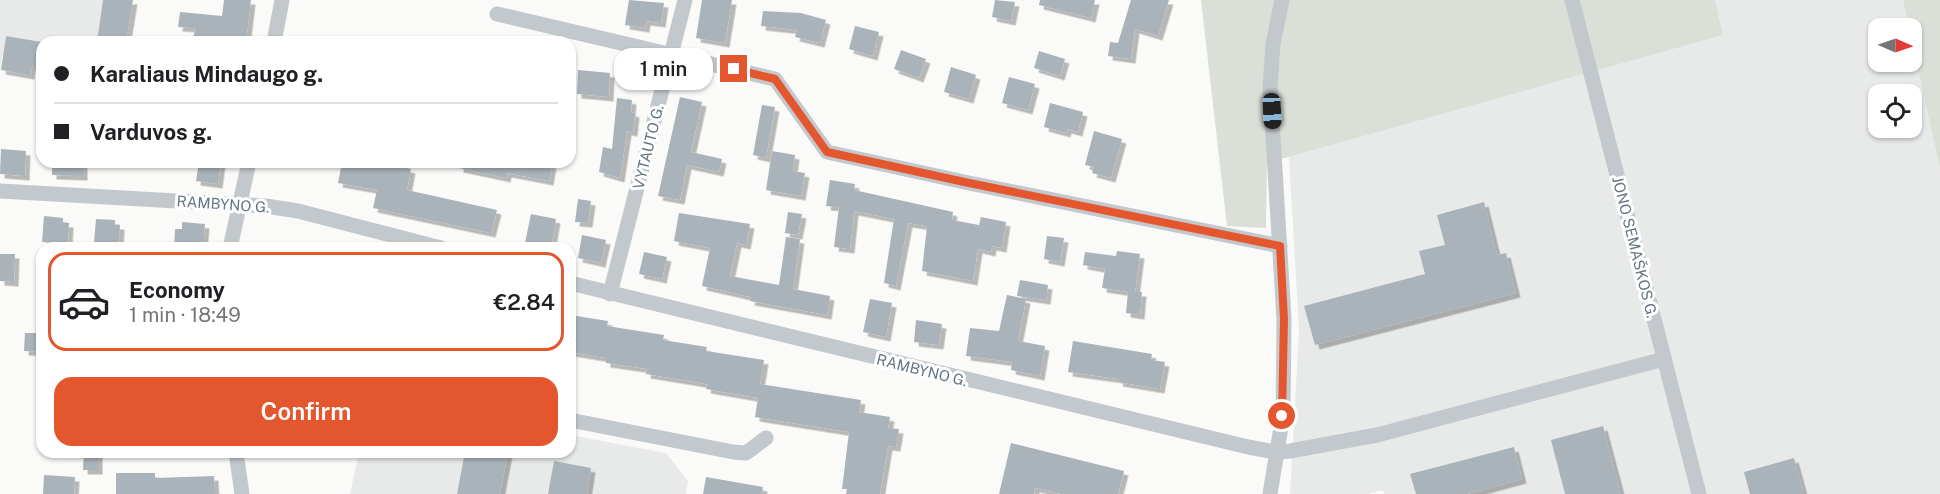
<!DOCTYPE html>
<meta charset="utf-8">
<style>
:root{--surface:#fff;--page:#f6f6f6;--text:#202124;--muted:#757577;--line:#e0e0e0;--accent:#e4572e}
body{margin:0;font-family:"Public Sans",sans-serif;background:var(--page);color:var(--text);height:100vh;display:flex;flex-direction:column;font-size:22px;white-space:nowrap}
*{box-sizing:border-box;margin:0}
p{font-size:20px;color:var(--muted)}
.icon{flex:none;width:33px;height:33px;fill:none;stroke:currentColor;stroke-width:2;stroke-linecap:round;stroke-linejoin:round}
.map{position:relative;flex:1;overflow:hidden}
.sheet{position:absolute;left:36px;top:242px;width:540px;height:216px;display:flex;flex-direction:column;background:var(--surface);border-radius:18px;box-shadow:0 2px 4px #0004}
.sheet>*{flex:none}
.banner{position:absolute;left:36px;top:36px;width:540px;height:132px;border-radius:18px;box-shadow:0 2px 4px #0004;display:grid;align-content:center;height:132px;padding:0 18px;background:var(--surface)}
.needle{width:39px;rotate:92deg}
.controls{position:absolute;left:1868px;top:18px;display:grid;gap:12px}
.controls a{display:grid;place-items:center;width:54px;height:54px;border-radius:12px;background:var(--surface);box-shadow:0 2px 4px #0004;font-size:30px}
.end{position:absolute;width:27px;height:27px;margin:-14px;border:8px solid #e4572e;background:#fff;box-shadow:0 0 0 3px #fff}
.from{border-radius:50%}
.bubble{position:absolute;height:42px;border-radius:18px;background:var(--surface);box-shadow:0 2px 4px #0004;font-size:20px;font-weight:600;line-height:42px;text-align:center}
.car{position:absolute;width:18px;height:36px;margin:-18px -9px;border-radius:8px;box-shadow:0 0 4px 2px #0007;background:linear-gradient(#222 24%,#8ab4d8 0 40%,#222 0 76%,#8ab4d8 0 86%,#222 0)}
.banner b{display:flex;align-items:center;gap:21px;height:57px;font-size:22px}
.banner b+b{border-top:2px solid var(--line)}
.banner i{width:15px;height:15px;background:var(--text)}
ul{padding:10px 0 0;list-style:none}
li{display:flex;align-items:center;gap:18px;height:99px;margin:0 12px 9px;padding:0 6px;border:3px solid transparent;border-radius:18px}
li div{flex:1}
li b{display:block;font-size:22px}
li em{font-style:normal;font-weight:600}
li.selected{border-color:var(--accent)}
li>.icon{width:54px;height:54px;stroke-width:1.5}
.action{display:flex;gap:12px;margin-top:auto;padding:12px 18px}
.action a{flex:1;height:69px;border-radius:18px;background:var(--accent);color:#fff;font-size:24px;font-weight:600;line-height:69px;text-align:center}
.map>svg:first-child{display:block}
.built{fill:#e8e9e9;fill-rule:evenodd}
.green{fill:#dadfd7}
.building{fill:#aab3b9;filter:url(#shadow)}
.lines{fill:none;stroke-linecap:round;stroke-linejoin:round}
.minor{stroke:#c3c8cc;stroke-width:15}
.route{stroke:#e4572e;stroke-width:8}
.labels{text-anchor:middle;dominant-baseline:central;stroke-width:6;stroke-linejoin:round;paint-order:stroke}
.street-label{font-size:15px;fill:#657683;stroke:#fff}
</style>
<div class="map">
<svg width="1940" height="494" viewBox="0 0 1940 494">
<defs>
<filter id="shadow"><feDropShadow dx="4.5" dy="4.5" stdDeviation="0" flood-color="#0004"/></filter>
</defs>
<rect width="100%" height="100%" fill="#fafaf8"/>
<!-- built -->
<g class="built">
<polygon points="0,0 133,0 126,42 44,42 6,36 0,70"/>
<path d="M1715,0H1903L1910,28H1878V62H1911V35L1940,169V494H1384L1383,490L1368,494H1290L1299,330L1289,157L1723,35ZM1878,94H1911V128H1878Z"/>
<polygon points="570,435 666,453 688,481 686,494 350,494 359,452 570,452"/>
</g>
<!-- green -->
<g class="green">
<polygon points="1201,0 1715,0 1723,35 1289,157 1267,161 1266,228 1227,226"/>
<polygon points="1903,0 1940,0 1940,169"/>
</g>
<!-- building -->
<g class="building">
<polygon points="103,0 133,0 126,42 97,42"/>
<polygon points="224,0 251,0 246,42 193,42 195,28 178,27 180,12 222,16"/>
<polygon points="629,0 664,3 661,23 646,21 645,28 625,25"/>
<polygon points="702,0 732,0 725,43 696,38"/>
<polygon points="995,0 1015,2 1011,21 992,17"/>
<polygon points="1040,0 1095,0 1091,18 1039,5"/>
<polygon points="1131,0 1169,0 1158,36 1135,29 1131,59 1108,56 1110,42 1118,43"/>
<polygon points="763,11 801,13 826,20 820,43 795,37 797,30 761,26"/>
<polygon points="855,26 879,32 873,56 849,49"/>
<polygon points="6,36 42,42 42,66 31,66 30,75 1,70"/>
<polygon points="901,50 926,59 919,78 894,69"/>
<polygon points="1039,51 1065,59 1060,76 1034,68"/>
<polygon points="951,67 976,75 969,99 944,92"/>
<polygon points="578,70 610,73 609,97 577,94"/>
<polygon points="1009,77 1035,84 1028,110 1002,103"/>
<polygon points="680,97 702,102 691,152 722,159 719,172 687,165 680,200 658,196"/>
<polygon points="617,98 632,100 631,112 635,113 633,132 627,131 620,178 599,172 603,147 612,149"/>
<polygon points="1050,103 1083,112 1078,132 1067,129 1066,133 1044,127"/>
<polygon points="762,105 775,107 766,158 753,155"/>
<polygon points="1094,131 1122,139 1111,178 1092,173 1094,167 1085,165"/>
<polygon points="1,149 26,151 25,176 0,174"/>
<polygon points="772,151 795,155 793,171 805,173 801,196 766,190"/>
<polygon points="52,162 83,162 83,176 52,175"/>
<polygon points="199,162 221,162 218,184 196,181"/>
<polygon points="342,162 383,162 411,169 407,190 497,210 491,233 373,208 377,190 338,183"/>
<polygon points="459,162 542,162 552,164 549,181 507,173 506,178 459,168"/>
<polygon points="830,180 855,184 854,190 953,212 952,220 979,225 981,217 1006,222 1002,248 992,246 991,252 978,249 973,281 922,271 927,226 908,223 896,286 884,283 894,219 854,211 850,249 834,247 839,207 826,206"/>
<polygon points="578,199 591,201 588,223 575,222"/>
<polygon points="1484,202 1497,255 1506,253 1516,293 1315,345 1304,306 1425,274 1419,251 1445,245 1437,215"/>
<polygon points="788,212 802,214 798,235 785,233"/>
<polygon points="679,213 750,224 746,245 737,243 730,276 779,285 786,237 800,239 793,289 830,296 827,315 750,301 751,297 702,286 710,248 674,241"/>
<polygon points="531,214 556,219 551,248 524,248"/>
<polygon points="44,216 63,218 63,223 69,223 68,243 42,242"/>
<polygon points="96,219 115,220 115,225 120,225 119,244 94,243"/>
<polygon points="182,222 205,224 203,248 174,248 175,229 182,229"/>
<polygon points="582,235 606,240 601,263 578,258"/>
<polygon points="1047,236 1064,238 1060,262 1044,259"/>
<polygon points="1117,251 1140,254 1135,292 1142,292 1140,315 1126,313 1128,292 1102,288 1105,269 1083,265 1085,252 1116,256"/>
<polygon points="644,252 667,257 662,279 639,274"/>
<polygon points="0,254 15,254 14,282 0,281"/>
<polygon points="1020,280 1048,285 1046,300 1017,296"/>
<polygon points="1007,295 1026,299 1018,341 1045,346 1040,376 1011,370 1012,362 966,356 970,328 999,331"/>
<polygon points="870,299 892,303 886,337 863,332"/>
<polygon points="570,315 608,321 607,326 664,335 663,340 707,347 706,351 764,360 760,384 861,400 859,412 890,417 888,428 899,429 896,447 888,446 880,494 846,494 847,489 842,489 849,432 755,417 758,398 706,389 707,384 646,374 647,369 606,363 606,358 570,352"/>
<polygon points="916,320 942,324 939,345 914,342"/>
<polygon points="25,333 42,333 42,352 24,351"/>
<polygon points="1073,341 1152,354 1151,360 1165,362 1160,389 1118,382 1119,379 1068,372"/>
<polygon points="1603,426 1621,494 1565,494 1551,440"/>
<polygon points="1011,443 1124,471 1118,494 1061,494 1035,488 1034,494 999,494"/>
<polygon points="1514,447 1522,479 1467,494 1416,494 1410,474"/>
<polygon points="84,452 98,452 98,470 83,470"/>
<polygon points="465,452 508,452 500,494 457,494"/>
<polygon points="1794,458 1804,494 1750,494 1744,472"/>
<polygon points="554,461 591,468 587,494 548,494"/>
<polygon points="116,473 155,473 155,478 214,476 215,494 116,494"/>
<polygon points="44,475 75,477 74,494 43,494"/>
<polygon points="706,477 763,487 762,494 703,494"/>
</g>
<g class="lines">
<!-- minor -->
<g class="minor">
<polyline points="1572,0 1699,494"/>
<polyline points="497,14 775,79 827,152 969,183 1280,246"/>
<polyline points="274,42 282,0"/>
<polyline points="0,191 266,206 298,211 441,248"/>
<polyline points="230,248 249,162"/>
<polyline points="570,283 1248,447 1276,452 1290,451 1377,435 1664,359"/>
<polyline points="610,294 685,0"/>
<polyline points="570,420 733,452 746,453 766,438"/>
<polyline points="236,452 242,494"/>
<polyline points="1270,494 1283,415 1284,319 1270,87 1273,44 1282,0"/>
</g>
</g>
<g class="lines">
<!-- route -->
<polyline class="route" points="734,69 775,79 827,152 969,183 1280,246 1284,319 1282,416"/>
</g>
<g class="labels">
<!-- street labels -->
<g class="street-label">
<text transform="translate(648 147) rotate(-76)">VYTAUTO G.</text>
<text transform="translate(223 204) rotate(4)">RAMBYNO G.</text>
<text transform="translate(1635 247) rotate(76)">JONO SEMAŠKOS G.</text>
<text transform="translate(922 370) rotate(14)">RAMBYNO G.</text>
</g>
</g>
</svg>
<div class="controls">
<a><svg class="needle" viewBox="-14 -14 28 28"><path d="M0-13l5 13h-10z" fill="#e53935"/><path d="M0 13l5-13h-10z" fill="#757577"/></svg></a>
<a><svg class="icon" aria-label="locate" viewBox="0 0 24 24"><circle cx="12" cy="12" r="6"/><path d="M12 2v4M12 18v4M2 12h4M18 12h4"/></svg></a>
</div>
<i class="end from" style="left:1282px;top:416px"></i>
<i class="end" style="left:734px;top:69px"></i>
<div class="bubble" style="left:614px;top:48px;width:99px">1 min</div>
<i class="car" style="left:1272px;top:111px;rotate:177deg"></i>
<div class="banner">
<b><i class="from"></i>Karaliaus Mindaugo g.</b>
<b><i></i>Varduvos g.</b>
</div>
<section class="sheet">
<ul>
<li class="selected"><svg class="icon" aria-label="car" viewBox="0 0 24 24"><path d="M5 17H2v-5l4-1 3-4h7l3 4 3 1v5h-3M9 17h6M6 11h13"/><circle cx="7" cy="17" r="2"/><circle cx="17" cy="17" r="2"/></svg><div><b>Economy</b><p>1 min · 18:49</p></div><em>€2.84</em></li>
</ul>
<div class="action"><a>Confirm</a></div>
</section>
</div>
